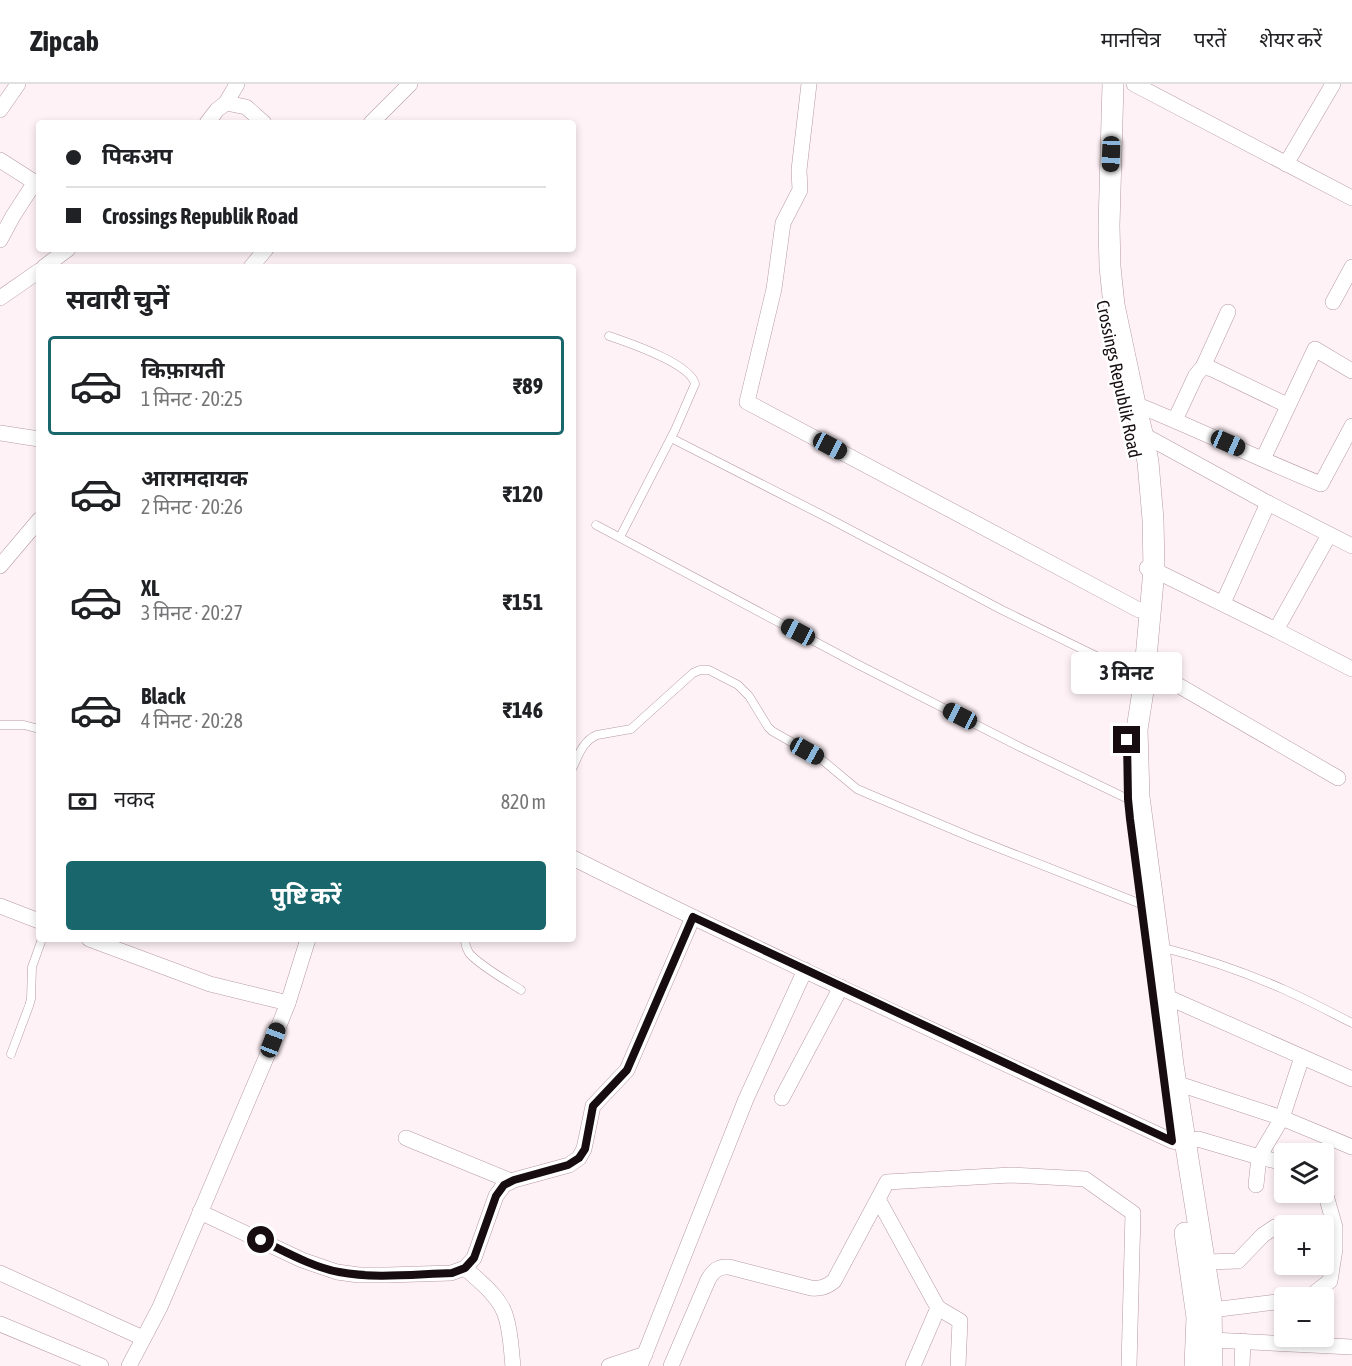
<!DOCTYPE html>
<html lang="hi">
<meta charset="utf-8">
<style>
:root{--surface:#fff;--page:#f2f2f2;--text:#202124;--muted:#757577;--line:#e0e0e0;--accent:#19666c}
body{margin:0;font-family:"Asap Condensed","Noto Sans Devanagari",sans-serif;background:var(--page);color:var(--text);height:100vh;display:flex;flex-direction:column;font-size:22px;white-space:nowrap}
*{box-sizing:border-box;margin:0}
p{font-size:20px;color:var(--muted)}
.icon{flex:none;width:33px;height:33px;fill:none;stroke:currentColor;stroke-width:2;stroke-linecap:round;stroke-linejoin:round}
.map{position:relative;flex:1;overflow:hidden}
.drawer{position:absolute;left:36px;top:180px;width:540px;height:678px;display:flex;flex-direction:column;background:var(--surface);border-radius:6px;box-shadow:0 3px 9px #0003}
.drawer>*{flex:none}
.guide{position:absolute;left:36px;top:36px;width:540px;height:132px;border-radius:6px;box-shadow:0 3px 9px #0003;display:grid;align-content:center;height:132px;padding:0 30px;background:var(--surface)}
.tools{position:absolute;left:1274px;top:1059px;display:grid;gap:12px}
.tools a{display:grid;place-items:center;width:60px;height:60px;border-radius:6px;background:var(--surface);box-shadow:0 3px 9px #0003;font-size:30px}
.end{position:absolute;width:27px;height:27px;margin:-14px;border:8px solid #170d11;background:#fff;box-shadow:0 0 0 3px #fff}
.from{border-radius:50%}
.bubble{position:absolute;height:42px;border-radius:6px;background:var(--surface);box-shadow:0 3px 9px #0003;font-size:20px;font-weight:700;line-height:42px;text-align:center}
.car{position:absolute;width:18px;height:36px;margin:-18px -9px;border-radius:8px;box-shadow:0 0 4px 2px #0007;background:linear-gradient(#222 24%,#8ab4d8 0 40%,#222 0 76%,#8ab4d8 0 86%,#222 0)}
.guide b{display:flex;align-items:center;gap:21px;height:57px;font-size:22px}
.guide b+b{border-top:2px solid var(--line)}
.guide i{width:15px;height:15px;background:var(--text)}
ul{padding:0;list-style:none}
li{display:flex;align-items:center;gap:18px;height:99px;margin:0 12px 9px;padding:0 18px;border:3px solid transparent;border-radius:6px}
li div{flex:1}
li b{display:block;font-size:22px}
li em{font-style:normal;font-weight:700}
li.on{border-color:var(--accent)}
li>.icon{width:54px;height:54px;stroke-width:1.5}
h2{padding:0 30px;font-size:27px;line-height:72px}
.pay{display:flex;align-items:center;gap:15px;height:66px;padding:0 30px;font-size:22px}
.pay p{margin-inline-start:auto}
.cta{display:flex;gap:12px;margin-top:auto;padding:12px 30px}
.cta a{flex:1;height:69px;border-radius:6px;background:var(--accent);color:#fff;font-size:24px;font-weight:700;line-height:69px;text-align:center}
header{display:flex;align-items:center;gap:36px;box-sizing:border-box;height:84px;padding:0 30px;background:var(--surface);border-bottom:2px solid var(--line)}
header strong{font-size:28px}
nav{display:flex;gap:33px;margin-inline-start:auto;font-size:21px}
.map>svg:first-child{display:block}
.lines{fill:none;stroke-linecap:round;stroke-linejoin:round}
.lane-casing{stroke:#b79aa5;stroke-width:9}
.street-casing{stroke:#b79aa5;stroke-width:16}
.secondary-casing{stroke:#b79aa5;stroke-width:22}
.lane{stroke:#fff;stroke-width:8}
.street{stroke:#fff;stroke-width:15}
.secondary{stroke:#fff;stroke-width:21}
.route{stroke:#170d11;stroke-width:8}
.labels{text-anchor:middle;dominant-baseline:central;stroke-width:5;stroke-linejoin:round;paint-order:stroke}
.street-label{font-size:18px;fill:#170d11;stroke:#fff}
</style>
<header>
<strong>Zipcab</strong>
<nav><a>मानचित्र</a><a>परतें</a><a>शेयर करें</a></nav>
</header>
<div class="map">
<svg width="1352" height="1282" viewBox="0 0 1352 1282">
<rect width="100%" height="100%" fill="#fef2f6"/>
<g class="lines">
<!-- lane casing -->
<g class="lane-casing">
<g id="lane">
<path d="M609,252C629,259 690,279 695,300L675,346L620,453"/>
<polyline points="671,354 830,435 1002,526 1133,590"/>
<polyline points="596,441 857,580 1022,664 1128,715"/>
<polyline points="0,641 24,641 39,645"/>
<path d="M573,683C579,670 583,657 597,651L631,645L693,589L700,586H709L738,601L749,612L768,643L772,647L821,675L857,705L871,711L973,754L1141,820"/>
<path d="M465,855C465,860 466,864 469,869C480,882 506,896 521,906"/>
<path d="M1161,863C1203,874 1245,888 1285,906C1308,916 1330,928 1352,939"/>
<polyline points="11,970 29,922 31,915 32,883 42,855"/>
</g>
</g>
<!-- street casing -->
<g class="street-casing">
<g id="street">
<polyline points="809,0 799,86 800,106 783,139 774,205 747,318 1139,526"/>
<polyline points="1134,0 1352,114"/>
<polyline points="226,19 237,0"/>
<polyline points="0,26 18,0"/>
<polyline points="207,39 217,26 226,19 246,23 264,39"/>
<polyline points="371,39 410,0"/>
<polyline points="0,76 39,101"/>
<polyline points="1286,80 1333,0"/>
<polyline points="0,156 13,132 35,98"/>
<polyline points="44,183 68,165"/>
<polyline points="251,183 266,165"/>
<polyline points="0,214 39,187"/>
<polyline points="1333,218 1352,183"/>
<polyline points="1203,283 1228,228"/>
<path d="M1135,320C1198,345 1258,375 1321,400L1352,342"/>
<polyline points="1175,336 1196,291 1203,283 1212,285 1287,321"/>
<polyline points="0,349 39,355"/>
<polyline points="1142,350 1268,419 1352,462"/>
<polyline points="1263,375 1315,265 1352,287"/>
<polyline points="1329,451 1276,546 1352,585"/>
<polyline points="0,482 39,436"/>
<polyline points="1147,484 1154,486 1276,546"/>
<polyline points="1223,519 1268,419"/>
<polyline points="1145,582 1338,694"/>
<path d="M573,774C770,873 972,964 1172,1057L1185,1059L1198,1055L1259,1073L1282,1034L1302,973"/>
<polyline points="0,822 39,837"/>
<polyline points="89,855 210,900 288,919"/>
<polyline points="1165,912 1352,995"/>
<polyline points="1176,999 1282,1034 1352,1063"/>
<polyline points="782,1014 841,903"/>
<polyline points="406,1054 511,1097"/>
<polyline points="1256,1101 1259,1073 1284,1079"/>
<polyline points="878,1115 938,1224 913,1282"/>
<polyline points="200,1128 302,1176 337,1188 359,1191 387,1191 451,1189 465,1184 474,1174 496,1112 504,1101 514,1096 569,1081 579,1074 584,1065 593,1022 627,986 693,833"/>
<polyline points="1205,1178 1238,1177 1263,1151 1275,1143 1284,1143"/>
<path d="M465,1184C479,1197 498,1211 505,1230C511,1247 511,1265 513,1282"/>
<polyline points="0,1189 143,1254"/>
<polyline points="1308,1214 1330,1197 1335,1165 1335,1143 1323,1101"/>
<polyline points="938,1224 960,1237 958,1282"/>
<polyline points="1212,1226 1284,1217"/>
<polyline points="0,1240 101,1282"/>
<polyline points="1212,1256 1352,1263"/>
<polyline points="129,1282 160,1223 266,974 288,919 308,855"/>
<polyline points="609,1282 645,1270"/>
<polyline points="640,1282 746,1015 805,886"/>
<path d="M671,1282L708,1196C713,1187 718,1182 729,1183L811,1204C821,1205 826,1203 834,1197L887,1098L1011,1091L1085,1095L1133,1129L1129,1282"/>
<polyline points="1242,1282 1243,1257"/>
</g>
</g>
<!-- secondary casing -->
<g class="secondary-casing">
<g id="secondary">
<polyline points="1113,0 1109,142 1110,183 1114,221 1135,320 1144,357 1148,378 1153,435 1154,486 1143,607 1137,645 1139,713 1159,863 1173,981 1211,1219 1212,1282"/>
<polyline points="1185,1149 1197,1233 1195,1282"/>
</g>
</g>
<!-- lane -->
<use href="#lane" class="lane"/>
<!-- street -->
<use href="#street" class="street"/>
<!-- secondary -->
<use href="#secondary" class="secondary"/>
</g>
<g class="lines">
<!-- route -->
<path class="route" d="M261,1156C286,1168 312,1183 339,1188C375,1195 415,1190 452,1189L465,1184L474,1174L496,1112L504,1101L514,1096L568,1081L579,1074L585,1065L593,1022L627,986L693,833L1172,1057L1130,735L1128,715L1127,656"/>
</g>
<g class="labels">
<!-- street labels -->
<g class="street-label">
<text transform="translate(1119 295) rotate(78)">Crossings Republik Road</text>
</g>
</g>
</svg>
<div class="tools">
<a><svg class="icon" aria-label="layers" viewBox="0 0 24 24"><path d="M12 4l9 5-9 5-9-5zM3 14l9 5 9-5"/></svg></a>
<a>+</a>
<a>−</a>
</div>
<i class="end from" style="left:261px;top:1156px"></i>
<i class="end" style="left:1127px;top:656px"></i>
<div class="bubble" style="left:1071px;top:568px;width:111px">3 मिनट</div>
<i class="car" style="left:1111px;top:70px;rotate:182deg"></i>
<i class="car" style="left:1228px;top:359px;rotate:114deg"></i>
<i class="car" style="left:830px;top:362px;rotate:118deg"></i>
<i class="car" style="left:798px;top:548px;rotate:298deg"></i>
<i class="car" style="left:960px;top:632px;rotate:297deg"></i>
<i class="car" style="left:807px;top:667px;rotate:119deg"></i>
<i class="car" style="left:273px;top:956px;rotate:21deg"></i>
<div class="guide">
<b><i class="from"></i>पिकअप</b>
<b><i></i>Crossings Republik Road</b>
</div>
<section class="drawer">
<h2>सवारी चुनें</h2>
<ul>
<li class="on"><svg class="icon" aria-label="car" viewBox="0 0 24 24"><path d="M5 17H2v-5l4-1 3-4h7l3 4 3 1v5h-3M9 17h6M6 11h13"/><circle cx="7" cy="17" r="2"/><circle cx="17" cy="17" r="2"/></svg><div><b>किफ़ायती</b><p>1 मिनट · 20:25</p></div><em>₹89</em></li>
<li><svg class="icon" aria-label="car" viewBox="0 0 24 24"><path d="M5 17H2v-5l4-1 3-4h7l3 4 3 1v5h-3M9 17h6M6 11h13"/><circle cx="7" cy="17" r="2"/><circle cx="17" cy="17" r="2"/></svg><div><b>आरामदायक</b><p>2 मिनट · 20:26</p></div><em>₹120</em></li>
<li><svg class="icon" aria-label="car" viewBox="0 0 24 24"><path d="M5 17H2v-5l4-1 3-4h7l3 4 3 1v5h-3M9 17h6M6 11h13"/><circle cx="7" cy="17" r="2"/><circle cx="17" cy="17" r="2"/></svg><div><b>XL</b><p>3 मिनट · 20:27</p></div><em>₹151</em></li>
<li><svg class="icon" aria-label="car" viewBox="0 0 24 24"><path d="M5 17H2v-5l4-1 3-4h7l3 4 3 1v5h-3M9 17h6M6 11h13"/><circle cx="7" cy="17" r="2"/><circle cx="17" cy="17" r="2"/></svg><div><b>Black</b><p>4 मिनट · 20:28</p></div><em>₹146</em></li>
</ul>
<div class="pay"><svg class="icon" aria-label="cash" viewBox="0 0 24 24"><path d="M3 7h18v10H3z"/><circle cx="12" cy="12" r="2"/></svg>नकद<p>820 m</p></div>
<div class="cta"><a>पुष्टि करें</a></div>
</section>
</div>
